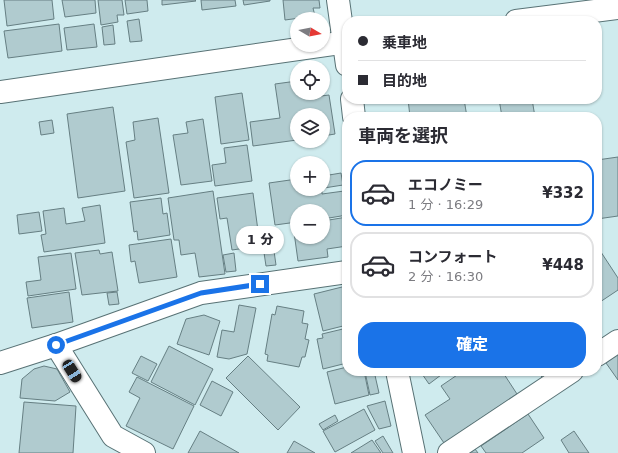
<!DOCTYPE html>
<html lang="ja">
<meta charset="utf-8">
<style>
:root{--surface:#fff;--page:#f2f2f3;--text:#2b2b33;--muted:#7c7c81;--line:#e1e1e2;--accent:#1a73e8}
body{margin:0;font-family:"DejaVu Sans","Noto Sans JP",sans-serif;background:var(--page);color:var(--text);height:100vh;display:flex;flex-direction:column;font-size:15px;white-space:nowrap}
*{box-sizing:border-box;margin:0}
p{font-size:13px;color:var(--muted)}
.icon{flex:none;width:22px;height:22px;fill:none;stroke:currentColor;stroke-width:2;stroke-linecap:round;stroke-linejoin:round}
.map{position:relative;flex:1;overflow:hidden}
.sheet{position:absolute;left:342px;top:112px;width:260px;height:264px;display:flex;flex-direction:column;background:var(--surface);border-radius:16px;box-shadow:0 1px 3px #0004}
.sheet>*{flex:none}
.guide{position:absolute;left:342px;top:16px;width:260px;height:88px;border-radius:16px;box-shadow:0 1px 3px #0004;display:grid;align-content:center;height:88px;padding:0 16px;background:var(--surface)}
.needle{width:26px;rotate:100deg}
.fabs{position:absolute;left:290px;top:12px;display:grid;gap:8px}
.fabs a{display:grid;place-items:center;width:40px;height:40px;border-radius:50%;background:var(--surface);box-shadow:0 1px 3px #0004;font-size:20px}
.end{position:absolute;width:18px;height:18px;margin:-9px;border:5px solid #1a73e8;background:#fff;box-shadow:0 0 0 2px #fff}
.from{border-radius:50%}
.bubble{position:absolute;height:28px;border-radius:14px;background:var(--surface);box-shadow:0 1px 3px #0004;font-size:13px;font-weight:800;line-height:28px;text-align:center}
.car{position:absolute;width:12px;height:24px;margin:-12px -6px;border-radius:5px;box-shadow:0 0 3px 1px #0007;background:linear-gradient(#222 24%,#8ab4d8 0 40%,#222 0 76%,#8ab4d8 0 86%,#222 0)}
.guide b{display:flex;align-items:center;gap:14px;height:38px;font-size:15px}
.guide b+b{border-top:1px solid var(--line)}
.guide i{width:10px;height:10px;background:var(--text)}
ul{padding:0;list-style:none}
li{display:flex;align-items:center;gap:12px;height:66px;margin:0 8px 6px;padding:0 8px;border:2px solid var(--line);border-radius:16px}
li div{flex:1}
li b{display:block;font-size:15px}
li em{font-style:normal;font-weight:800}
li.selected{border-color:var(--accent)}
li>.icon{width:36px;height:36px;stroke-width:1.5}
h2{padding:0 16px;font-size:18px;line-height:48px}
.button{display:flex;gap:8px;margin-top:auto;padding:8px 16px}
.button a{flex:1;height:46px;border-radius:16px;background:var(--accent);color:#fff;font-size:16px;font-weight:800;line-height:46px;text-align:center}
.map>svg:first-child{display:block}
.building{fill:#b0cbcf;stroke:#667f83}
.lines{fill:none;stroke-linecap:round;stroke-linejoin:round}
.minor-casing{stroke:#587275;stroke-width:24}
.minor{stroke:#fff;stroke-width:22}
.route{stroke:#1a73e8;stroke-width:5}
</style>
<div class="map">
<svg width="618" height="453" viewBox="0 0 618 453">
<rect width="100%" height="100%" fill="#cfebee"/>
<!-- building -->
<g class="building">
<polygon points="4,0 52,0 54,19 7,26"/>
<polygon points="62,0 95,0 96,13 65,17"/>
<polygon points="98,0 122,0 124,15 117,15 118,22 101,25"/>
<polygon points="125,0 147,0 148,11 127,14"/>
<polygon points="162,0 195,0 196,1 162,5"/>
<polygon points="201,0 235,0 236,6 202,10"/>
<polygon points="243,0 270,0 270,1 244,5"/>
<polygon points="283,0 319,0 320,8 313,8 315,16 285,20"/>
<polygon points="139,19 142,41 130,42 127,21"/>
<polygon points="59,24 62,51 8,58 4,31"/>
<polygon points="94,24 97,47 67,50 64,28"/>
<polygon points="113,25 115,44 104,45 102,27"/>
<polygon points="297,81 297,93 313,93 313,97 329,95 335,134 323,136 323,115 297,115 297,140 253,146 250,122 280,118 275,84"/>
<polygon points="242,93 249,140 221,144 215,97"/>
<polygon points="408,99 464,99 467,117 410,117"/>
<polygon points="499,99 532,99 535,117 502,117"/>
<polygon points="113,107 125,191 78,198 67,114"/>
<polygon points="158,118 169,193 134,198 126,142 135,140 133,122"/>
<polygon points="203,119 212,181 181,185 173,135 188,133 186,122"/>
<polygon points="52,120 54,133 41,135 39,122"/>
<polygon points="247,145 252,181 215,186 212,165 226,163 224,148"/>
<polygon points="618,157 618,216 597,219 597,160"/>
<polygon points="341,173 343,185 324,188 323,176"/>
<polygon points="297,179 297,189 322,189 322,194 344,191 347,215 323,219 323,211 297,211 297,222 275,225 269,183"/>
<polygon points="213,191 225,274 199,277 195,253 181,255 179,240 174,240 168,198"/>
<polygon points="253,193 260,246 232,250 227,218 220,219 217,198"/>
<polygon points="161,198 163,214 167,213 170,235 138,240 137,231 134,232 130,202"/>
<polygon points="100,205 105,243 44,252 41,235 46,234 43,211 64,208 66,224 85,221 82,208"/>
<polygon points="39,212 42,231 19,234 17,215"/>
<polygon points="347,217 347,246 327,249 328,257 298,261 293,225 297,225 297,237 323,237 323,221"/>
<polygon points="171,239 177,277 139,283 135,261 131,262 129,245"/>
<polygon points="273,244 276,265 266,266 263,246"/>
<polygon points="597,246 618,278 618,290 597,304"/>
<polygon points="99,250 100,254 112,252 118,291 82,295 75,253"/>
<polygon points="71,253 76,289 28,296 26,282 41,280 38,257"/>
<polygon points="234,253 236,271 226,272 223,255"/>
<polygon points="346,286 347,325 323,331 314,294"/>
<polygon points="69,292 73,322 32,328 27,298"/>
<polygon points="117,292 119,304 109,305 107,293"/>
<polygon points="239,305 256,308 247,354 229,359 217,357 222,330 234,332"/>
<polygon points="277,306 304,311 302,323 308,324 305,339 309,340 305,357 302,357 299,367 267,361 268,355 265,354 272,314 275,315"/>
<polygon points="204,315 220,321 209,355 177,344 186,319"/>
<polygon points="597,321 602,326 597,331"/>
<polygon points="347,328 347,363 323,369 317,339 323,338 322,334"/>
<polygon points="169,346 213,369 195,405 151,382"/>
<polygon points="618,354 618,380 606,363"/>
<polygon points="141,356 157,364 148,381 132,373"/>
<polygon points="248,356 300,407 278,430 226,378"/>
<polygon points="44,366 57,369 70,392 55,401 20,398 22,379 34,369"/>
<polygon points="347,367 347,371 364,371 369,395 335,404 327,372"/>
<polygon points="374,371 379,393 370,395 365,372"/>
<polygon points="420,371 438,371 441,375 429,384"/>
<polygon points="439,371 447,371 442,375"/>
<polygon points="463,371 502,371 517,394 444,443 425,415 450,399 441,386"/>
<polygon points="536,371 550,371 543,378"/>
<polygon points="137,377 194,406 173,449 126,426 140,398 129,392"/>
<polygon points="212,381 233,392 221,416 200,405"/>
<polygon points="385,401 391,426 379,429 367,406"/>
<polygon points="24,402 76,406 73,453 19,453"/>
<polygon points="364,409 375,430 335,452 323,431"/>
<polygon points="528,414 544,438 522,453 486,453 481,446"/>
<polygon points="335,415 338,421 323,430 319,424"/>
<polygon points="200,431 239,453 188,453"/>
<polygon points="574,431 589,453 569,453 561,440"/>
<polygon points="383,436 393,453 383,453 375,441"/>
<polygon points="372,440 381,453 351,453"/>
<polygon points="294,441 315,453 287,453"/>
<polygon points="475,449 478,453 469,453"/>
</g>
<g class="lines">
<!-- minor casing -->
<g class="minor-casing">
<g id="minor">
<polyline points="338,0 347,65"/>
<polyline points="516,21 618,8"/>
<polyline points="0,92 347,42"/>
<polyline points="352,99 354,117"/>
<polyline points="56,345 113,436 144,453"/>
<polyline points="597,355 618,341"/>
<polyline points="0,363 56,345 201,293 347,272"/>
<polyline points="397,371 414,453"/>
<polyline points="449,453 572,371"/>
</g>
</g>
<!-- minor -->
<use href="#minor" class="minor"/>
</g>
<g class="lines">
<!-- route -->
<polyline class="route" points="56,345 201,293 260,284"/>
</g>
</svg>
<div class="fabs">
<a><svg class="needle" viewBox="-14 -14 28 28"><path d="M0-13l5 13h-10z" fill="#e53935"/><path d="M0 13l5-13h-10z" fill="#7c7c81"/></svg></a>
<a><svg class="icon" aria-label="locate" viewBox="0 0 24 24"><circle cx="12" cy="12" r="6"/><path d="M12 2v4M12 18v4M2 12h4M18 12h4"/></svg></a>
<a><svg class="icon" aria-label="layers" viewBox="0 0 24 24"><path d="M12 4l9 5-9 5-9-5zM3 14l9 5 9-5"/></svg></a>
<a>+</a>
<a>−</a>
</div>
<i class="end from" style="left:56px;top:345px"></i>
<i class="end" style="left:260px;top:284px"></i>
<div class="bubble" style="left:236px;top:226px;width:48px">1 分</div>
<i class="car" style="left:72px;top:371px;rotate:148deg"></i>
<div class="guide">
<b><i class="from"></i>乗車地</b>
<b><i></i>目的地</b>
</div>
<section class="sheet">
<h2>車両を選択</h2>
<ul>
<li class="selected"><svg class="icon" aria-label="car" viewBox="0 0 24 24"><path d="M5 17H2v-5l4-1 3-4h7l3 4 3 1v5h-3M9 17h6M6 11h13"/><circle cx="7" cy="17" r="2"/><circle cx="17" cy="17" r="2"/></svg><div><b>エコノミー</b><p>1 分 · 16:29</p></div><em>¥332</em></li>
<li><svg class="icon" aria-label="car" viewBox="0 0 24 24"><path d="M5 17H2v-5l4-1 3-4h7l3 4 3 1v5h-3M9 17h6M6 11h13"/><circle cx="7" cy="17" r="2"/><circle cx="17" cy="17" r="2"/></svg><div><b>コンフォート</b><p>2 分 · 16:30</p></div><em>¥448</em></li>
</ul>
<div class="button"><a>確定</a></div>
</section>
</div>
